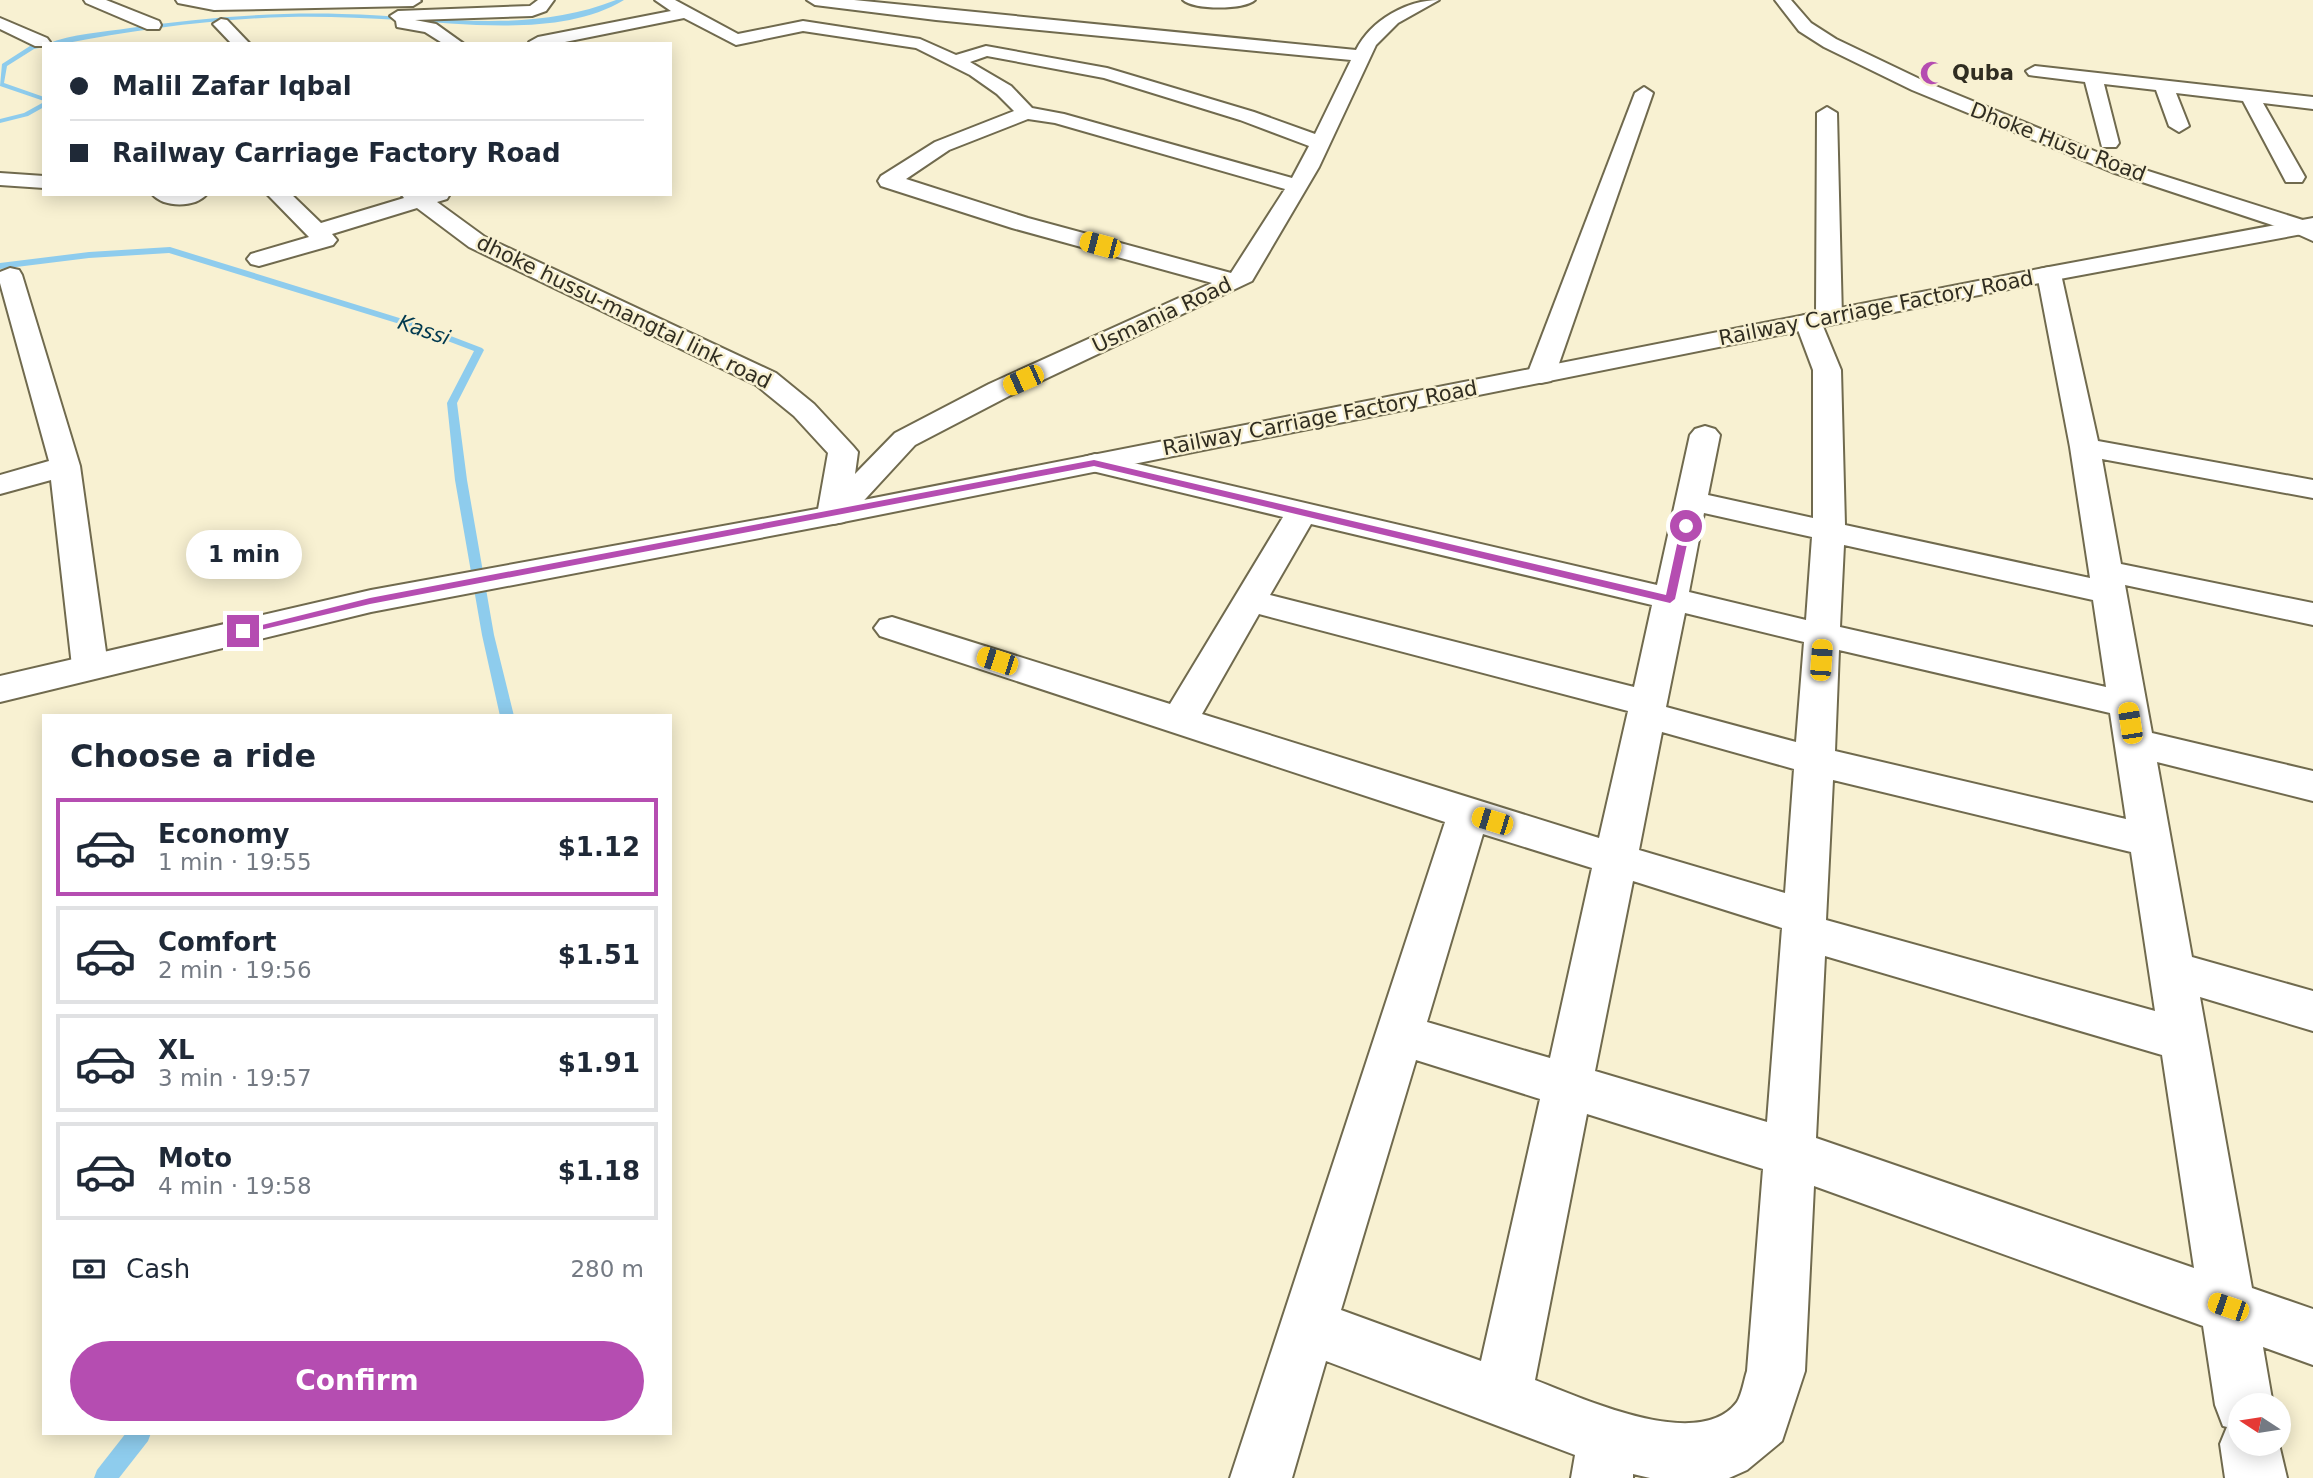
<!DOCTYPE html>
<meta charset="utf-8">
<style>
:root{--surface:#fff;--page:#f2f2f3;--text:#1f2937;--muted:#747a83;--line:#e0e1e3;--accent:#b54db1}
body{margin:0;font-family:"DejaVu Sans",sans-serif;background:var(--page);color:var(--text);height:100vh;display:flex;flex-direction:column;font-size:26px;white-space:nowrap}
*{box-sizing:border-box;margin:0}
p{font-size:23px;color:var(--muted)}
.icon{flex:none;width:38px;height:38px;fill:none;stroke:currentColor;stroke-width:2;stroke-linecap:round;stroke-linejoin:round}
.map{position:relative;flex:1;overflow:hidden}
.details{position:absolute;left:42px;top:714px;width:630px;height:721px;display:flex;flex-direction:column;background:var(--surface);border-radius:0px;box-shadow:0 4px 18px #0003}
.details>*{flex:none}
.top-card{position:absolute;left:42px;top:42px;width:630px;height:154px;border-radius:0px;box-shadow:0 4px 18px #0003;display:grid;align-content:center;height:154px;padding:0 28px;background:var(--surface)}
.needle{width:46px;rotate:282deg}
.fabs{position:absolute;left:2228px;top:1393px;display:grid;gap:14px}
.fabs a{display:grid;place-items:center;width:63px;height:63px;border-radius:50%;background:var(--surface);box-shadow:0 4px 18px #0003;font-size:35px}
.end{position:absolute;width:32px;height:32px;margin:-16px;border:9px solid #b54db1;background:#fff;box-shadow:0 0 0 4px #fff}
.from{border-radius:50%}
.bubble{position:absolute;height:49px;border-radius:24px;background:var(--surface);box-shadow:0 4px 18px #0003;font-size:23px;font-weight:700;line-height:49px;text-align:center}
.car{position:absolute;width:21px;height:42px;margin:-21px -10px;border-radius:9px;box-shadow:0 0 5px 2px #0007;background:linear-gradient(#f5c518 24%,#345 0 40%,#f5c518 0 76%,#345 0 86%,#f5c518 0)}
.top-card b{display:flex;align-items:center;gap:24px;height:66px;font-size:26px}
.top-card b+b{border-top:2px solid var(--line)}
.top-card i{width:18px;height:18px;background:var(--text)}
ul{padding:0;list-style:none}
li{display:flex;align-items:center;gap:21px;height:98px;margin:0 14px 10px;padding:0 14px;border:4px solid var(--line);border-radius:0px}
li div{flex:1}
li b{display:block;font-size:26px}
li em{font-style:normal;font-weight:700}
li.active{border-color:var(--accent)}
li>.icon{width:63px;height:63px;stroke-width:1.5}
h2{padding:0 28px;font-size:32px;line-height:84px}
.pay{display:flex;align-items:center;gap:18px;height:77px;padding:0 28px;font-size:26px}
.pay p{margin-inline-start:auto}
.primary-button{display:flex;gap:14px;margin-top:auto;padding:14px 28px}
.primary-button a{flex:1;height:80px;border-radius:42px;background:var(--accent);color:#fff;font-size:28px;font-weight:700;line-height:80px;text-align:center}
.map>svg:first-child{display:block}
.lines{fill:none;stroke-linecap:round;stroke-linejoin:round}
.stream{fill:#8ecced;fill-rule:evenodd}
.street-casing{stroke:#706a4e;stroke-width:4}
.secondary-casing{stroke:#706a4e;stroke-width:4}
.street{fill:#fff;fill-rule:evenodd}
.secondary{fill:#fff;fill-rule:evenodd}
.route{fill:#b54db1}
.labels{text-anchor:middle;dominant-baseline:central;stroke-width:5;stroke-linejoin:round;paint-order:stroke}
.far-poi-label{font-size:21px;font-weight:bold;fill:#302d21;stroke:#f8f1d2;text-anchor:start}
.far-street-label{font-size:21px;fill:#302d21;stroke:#f8f1d2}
.far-water-label{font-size:21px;font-style:italic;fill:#01394f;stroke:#f8f1d2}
</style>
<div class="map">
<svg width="2313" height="1478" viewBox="0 0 2313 1478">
<rect width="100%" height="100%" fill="#f8f1d2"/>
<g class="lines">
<!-- stream -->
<g class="stream">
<path d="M616,0H624C563,37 468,24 400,20C362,18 325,16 288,17C212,19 136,30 62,44H47C71,34 104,32 130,28C201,18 271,12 342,14C434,16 528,35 616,0Z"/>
<polygon points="44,43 46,44 44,44 44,47 34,49 7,66 4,83 44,97 44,101 0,86 2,64 30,46"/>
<polygon points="44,102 44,107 28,116 0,123 0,119 24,113"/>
<polygon points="170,247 422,325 482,348 484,350 457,403 467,480 494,635 514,716 500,716 482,635 455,480 447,403 474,351 416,329 169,253 89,258 0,269 0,263 89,252"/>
<polygon points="126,1433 151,1433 148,1441 119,1478 94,1478 97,1470"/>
</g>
<!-- street casing -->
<g class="street-casing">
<g id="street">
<polygon points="84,0 106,0 159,21 161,25 159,29 147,29 86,3"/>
<polygon points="176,0 420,0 421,1 413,6 214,10 178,3"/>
<polygon points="538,0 554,0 546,11 532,16 415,20 436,24 464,44 444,44 425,32 397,27 396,21 390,16 398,11 530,6"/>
<path d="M655,0H675L738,34L803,21L920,39L956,55L986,46L1107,68L1254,112L1315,134L1351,60L936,20L815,5L807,0H854L1356,50C1371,20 1407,0 1439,0L1398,23L1376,45L1319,167L1252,281L1009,396L915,445L844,522L833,524L822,522L817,515L828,453L794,416L756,385L469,247L417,208L332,234L337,240L333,245L259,266L251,264L247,259L251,254L309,237L267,194H291L321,223L404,198L401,194H450L447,199L437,202L485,237L776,373L814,404L853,446L858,452L855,474L895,433L989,384L1212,283L1012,228L881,186L878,181L881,176L935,142L1014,111L997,94L970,75L916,48L803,31L736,45L684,18L555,44L529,42L538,37L671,11ZM987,56L1104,78L1240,120L1309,146L1292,178L1064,114L1032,108L1011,86L970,62ZM1028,119L1055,123L1285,189L1231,273L1028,218L906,179L949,150Z"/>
<path d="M1183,0H1255C1244,10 1194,10 1183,0Z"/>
<polygon points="1775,0 1791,0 1811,23 1836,39 1926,82 2126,164 2309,222 2313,224 2313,241 2293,232 2112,172 1912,90 1824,47 1799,31"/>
<polygon points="0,18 47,38 50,42 44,44 44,46 35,46 0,29"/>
<polygon points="221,19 227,20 250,44 232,44 213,24"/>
<polygon points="2035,66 2313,97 2313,109 2263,103 2305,177 2302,182 2286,182 2243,101 2176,93 2189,126 2179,132 2169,126 2156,90 2104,84 2119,143 2116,147 2102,147 2085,82 2029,75 2026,71"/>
<polygon points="1644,87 1653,93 1555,375 1551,381 1541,383 1531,381 1527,375 1635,93"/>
<path d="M1827,107L1837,113L1842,318L1838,323L1822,324L1841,370L1845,525L2090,578L2070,447L2037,274L2040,269L2049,267L2058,269L2061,274L2098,441L2313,480V498L2102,459L2121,564L2313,603V625L2125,585L2152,733L2313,771V801L2157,762L2192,957L2313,991V1031L2200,997L2252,1288L2313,1309V1365L2263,1347L2273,1405H2240V1444H2278V1440L2287,1478H2225L2220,1444L2227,1427L2223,1426L2215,1405L2203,1326L1814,1186L1805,1371L1782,1441L1747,1470L1729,1478H1650L1633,1474V1478H1571L1575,1455L1326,1361L1292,1478H1230L1445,822L880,636L874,628L880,620L892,617L1170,704L1283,517L1084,469L1080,463L1084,457L1095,454L1657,585L1690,435L1695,429L1705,426L1715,429L1720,435L1708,495L1813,518V370L1795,322L1799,317L1808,314L1816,316L1817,113ZM1704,513L1812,537L1806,620L1689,592ZM1311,524L1652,605L1634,687L1270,595ZM1844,545L2093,600L2106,687L1840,627ZM1685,613L1804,642L1796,742L1666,707ZM1259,614L1628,711L1599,838L1202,714ZM1839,650L2110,713L2126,819L1835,751ZM1662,732L1794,769L1785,893L1639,850ZM1833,780L2131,852L2155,1011L1826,920ZM1483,834L1592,868L1550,1058L1427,1022ZM1633,881L1782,928L1767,1122L1595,1071ZM1825,956L2162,1055L2194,1268L1816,1138ZM1416,1060L1540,1099L1481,1361L1341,1310ZM1587,1114L1763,1169L1747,1371C1744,1380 1742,1394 1737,1402C1699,1453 1582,1398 1535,1380Z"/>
<polygon points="0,173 44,176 44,188 0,185"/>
<path d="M152,194H207C195,208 164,208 152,194Z"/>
<polygon points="10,268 19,270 22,275 80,466 108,666 103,675 90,678 77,675 72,666 51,480 0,494 0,475 49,461 0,283 0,272"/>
</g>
</g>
<!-- secondary casing -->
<g class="secondary-casing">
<polygon id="secondary" points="2313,218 2313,232 2049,281 833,524 371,612 0,702 0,676 371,590 833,506 2049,267"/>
</g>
<!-- street -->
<use href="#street" class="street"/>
<!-- secondary -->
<use href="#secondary" class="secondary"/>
</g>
<!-- route -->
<polygon class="route" points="1094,460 1666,595 1681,526 1686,523 1691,526 1675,599 1670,603 1094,466 370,604 243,634 238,631 370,598"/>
<!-- icons -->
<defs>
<g id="mosque-bare" transform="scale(1.89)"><path d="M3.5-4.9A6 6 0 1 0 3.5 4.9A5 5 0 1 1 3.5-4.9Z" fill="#b54db1" stroke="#f8f1d2" stroke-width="2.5" paint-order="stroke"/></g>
</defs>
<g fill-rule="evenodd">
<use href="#mosque-bare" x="1932" y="73"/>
</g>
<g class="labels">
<!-- far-poi labels -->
<g class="far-poi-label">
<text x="1952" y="73">Quba</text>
</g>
<!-- far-street labels -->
<g class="far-street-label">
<text transform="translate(2058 142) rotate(21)">Dhoke Husu Road</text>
<text transform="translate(1876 308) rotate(-11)">Railway Carriage Factory Road</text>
<text transform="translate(624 312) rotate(26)">dhoke hussu-mangtal link road</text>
<text transform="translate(1162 315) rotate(-25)">Usmania Road</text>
<text transform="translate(1320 418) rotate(-11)">Railway Carriage Factory Road</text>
</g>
<!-- far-water labels -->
<g class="far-water-label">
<text transform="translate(424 330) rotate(19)">Kassi</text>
</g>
</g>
</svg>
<div class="fabs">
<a><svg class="needle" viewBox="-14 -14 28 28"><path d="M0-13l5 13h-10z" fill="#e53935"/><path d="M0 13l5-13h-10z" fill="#747a83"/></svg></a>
</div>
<i class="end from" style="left:1686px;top:526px"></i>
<i class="end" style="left:243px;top:631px"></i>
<div class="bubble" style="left:186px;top:530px;width:116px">1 min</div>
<i class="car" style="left:1100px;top:245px;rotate:285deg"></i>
<i class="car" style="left:1023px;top:380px;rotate:246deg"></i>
<i class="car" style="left:1821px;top:660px;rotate:4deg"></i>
<i class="car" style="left:997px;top:661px;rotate:288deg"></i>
<i class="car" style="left:2130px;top:723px;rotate:351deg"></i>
<i class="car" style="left:1492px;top:821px;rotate:287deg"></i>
<i class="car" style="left:2228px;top:1307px;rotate:289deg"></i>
<div class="top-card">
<b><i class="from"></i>Malil Zafar Iqbal</b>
<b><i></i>Railway Carriage Factory Road</b>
</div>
<section class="details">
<h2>Choose a ride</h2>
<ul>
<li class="active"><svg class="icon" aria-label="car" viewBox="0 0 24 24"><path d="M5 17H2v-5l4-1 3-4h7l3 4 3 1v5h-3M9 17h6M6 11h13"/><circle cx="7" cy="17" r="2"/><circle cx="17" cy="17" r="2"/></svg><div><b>Economy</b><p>1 min · 19:55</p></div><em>$1.12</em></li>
<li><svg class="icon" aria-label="car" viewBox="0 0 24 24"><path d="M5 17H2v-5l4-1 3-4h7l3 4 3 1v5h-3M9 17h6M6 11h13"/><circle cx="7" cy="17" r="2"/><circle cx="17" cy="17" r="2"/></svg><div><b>Comfort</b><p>2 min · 19:56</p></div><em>$1.51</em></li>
<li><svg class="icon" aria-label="car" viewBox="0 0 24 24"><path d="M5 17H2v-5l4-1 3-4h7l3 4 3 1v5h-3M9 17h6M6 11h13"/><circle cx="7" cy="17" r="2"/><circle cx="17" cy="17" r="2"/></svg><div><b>XL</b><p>3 min · 19:57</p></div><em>$1.91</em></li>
<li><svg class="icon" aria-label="car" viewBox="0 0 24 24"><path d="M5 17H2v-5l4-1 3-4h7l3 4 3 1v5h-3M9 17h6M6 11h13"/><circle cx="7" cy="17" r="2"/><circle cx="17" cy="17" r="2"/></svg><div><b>Moto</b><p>4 min · 19:58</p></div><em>$1.18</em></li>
</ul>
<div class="pay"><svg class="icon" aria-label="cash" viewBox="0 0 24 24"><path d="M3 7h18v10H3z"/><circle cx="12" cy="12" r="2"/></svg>Cash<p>280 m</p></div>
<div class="primary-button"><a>Confirm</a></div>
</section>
</div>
